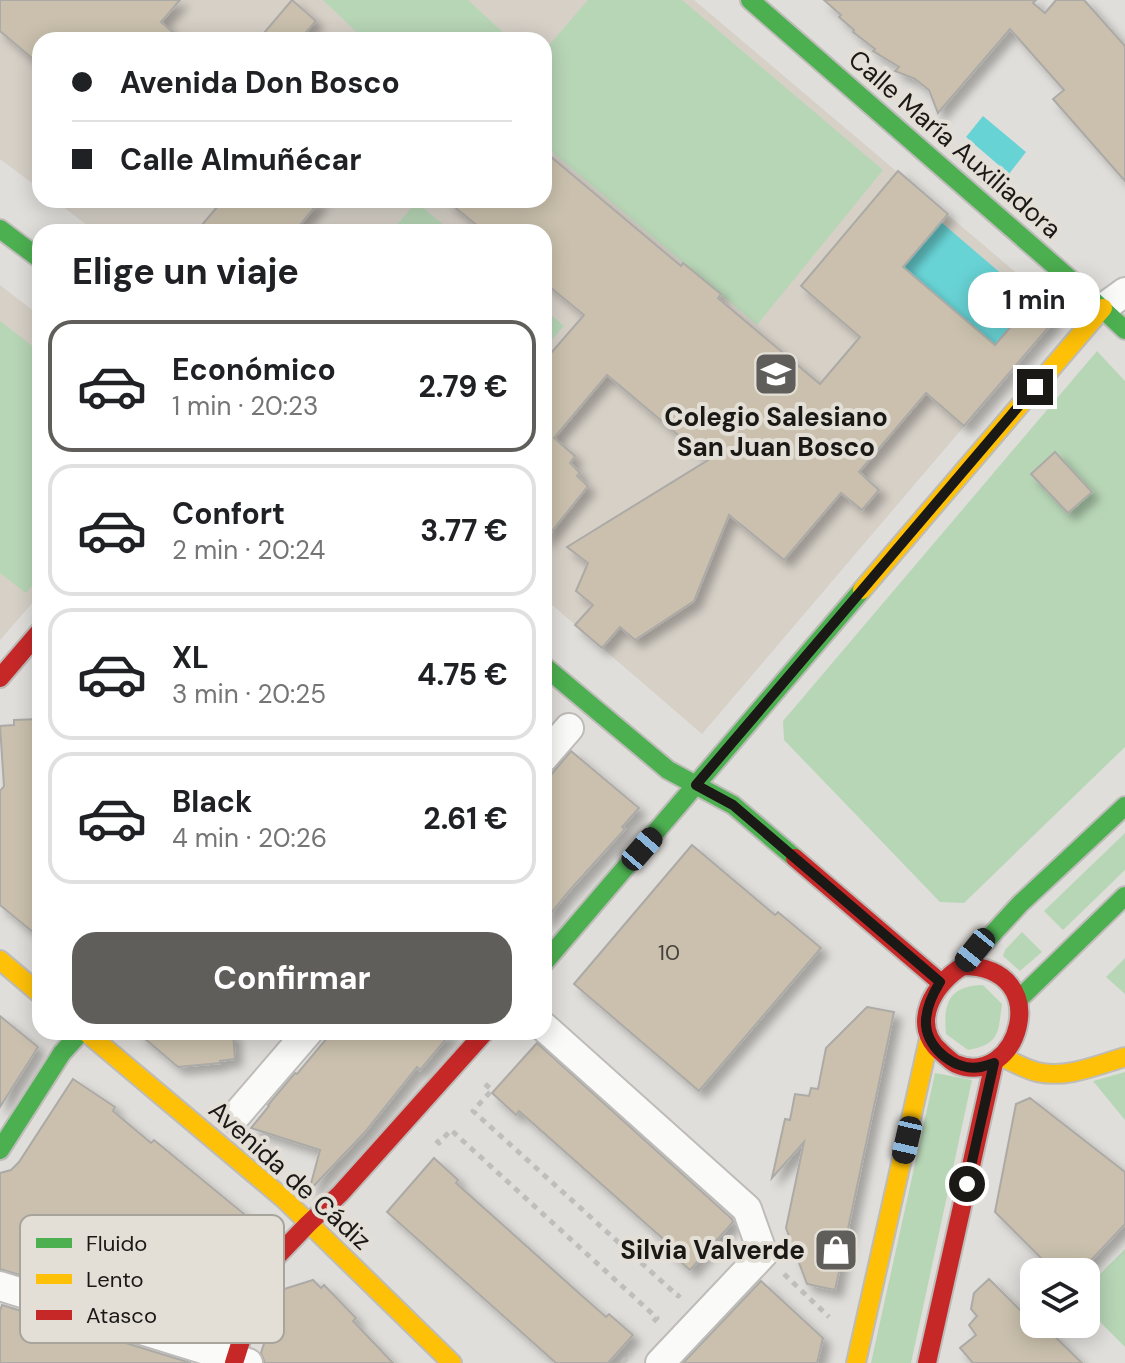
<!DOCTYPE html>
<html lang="es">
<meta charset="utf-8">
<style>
:root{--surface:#fff;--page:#f2f2f2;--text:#202124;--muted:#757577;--line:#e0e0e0;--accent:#5f5e5b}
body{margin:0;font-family:"DM Sans",sans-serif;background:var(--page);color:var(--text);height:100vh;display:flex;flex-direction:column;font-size:30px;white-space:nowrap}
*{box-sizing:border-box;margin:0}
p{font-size:26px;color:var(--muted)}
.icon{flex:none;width:44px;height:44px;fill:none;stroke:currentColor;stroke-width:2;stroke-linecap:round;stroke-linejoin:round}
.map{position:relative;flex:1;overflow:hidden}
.side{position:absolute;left:32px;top:224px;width:520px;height:816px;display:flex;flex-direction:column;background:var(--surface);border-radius:24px;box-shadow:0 4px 20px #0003}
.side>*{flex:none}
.hud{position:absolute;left:32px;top:32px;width:520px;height:176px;border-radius:24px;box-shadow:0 4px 20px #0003;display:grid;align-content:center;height:176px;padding:0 40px;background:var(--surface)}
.buttons{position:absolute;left:1020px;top:1258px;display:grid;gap:16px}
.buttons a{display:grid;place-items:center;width:80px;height:80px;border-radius:16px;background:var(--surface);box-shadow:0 4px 20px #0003;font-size:40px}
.end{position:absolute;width:36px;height:36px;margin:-18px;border:10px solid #1a1916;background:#fff;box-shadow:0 0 0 4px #fff}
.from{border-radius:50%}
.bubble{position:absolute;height:56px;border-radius:24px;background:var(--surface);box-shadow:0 4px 20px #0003;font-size:26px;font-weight:700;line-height:56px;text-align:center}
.car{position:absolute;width:24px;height:48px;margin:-24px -12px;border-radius:10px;box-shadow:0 0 6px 2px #0007;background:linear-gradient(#222 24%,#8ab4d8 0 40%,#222 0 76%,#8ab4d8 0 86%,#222 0)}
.hud b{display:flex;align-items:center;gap:28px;height:76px;font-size:30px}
.hud b+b{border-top:2px solid var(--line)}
.hud i{width:20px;height:20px;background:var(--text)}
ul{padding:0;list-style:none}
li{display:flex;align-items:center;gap:24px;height:132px;margin:0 16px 12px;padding:0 24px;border:4px solid var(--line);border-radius:24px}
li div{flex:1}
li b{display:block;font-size:30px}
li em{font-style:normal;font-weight:700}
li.active{border-color:var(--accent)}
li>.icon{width:72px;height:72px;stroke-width:1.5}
h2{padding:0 40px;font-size:36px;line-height:96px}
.button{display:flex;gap:16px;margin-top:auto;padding:16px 40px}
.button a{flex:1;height:92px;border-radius:24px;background:var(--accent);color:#fff;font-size:32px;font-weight:700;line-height:92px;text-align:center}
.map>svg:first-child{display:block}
.built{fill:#d6d0c7}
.green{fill:#b7d6b6}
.water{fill:#68d3d5}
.building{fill:#cac0ad;stroke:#acaaa7;stroke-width:2;filter:url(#shadow)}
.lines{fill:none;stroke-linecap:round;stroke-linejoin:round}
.street-casing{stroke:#bebcb9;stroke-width:32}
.fast-casing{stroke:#bebcb9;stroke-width:22}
.slow-casing{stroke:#bebcb9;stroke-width:22}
.jam-casing{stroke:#bebcb9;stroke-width:22}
.path{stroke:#bebebc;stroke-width:5;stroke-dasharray:6 6;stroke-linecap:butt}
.street{stroke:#fafaf9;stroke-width:28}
.fast{stroke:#4caf50;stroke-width:18}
.slow{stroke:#ffc107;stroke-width:18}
.jam{stroke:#c62828;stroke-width:18}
.route{stroke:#1a1916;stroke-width:10}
.labels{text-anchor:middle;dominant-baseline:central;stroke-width:8;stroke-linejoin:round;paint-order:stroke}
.number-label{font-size:22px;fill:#46433c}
.street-label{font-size:26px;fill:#1a1916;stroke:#e4dfd6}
.poi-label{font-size:26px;font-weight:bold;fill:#1a1916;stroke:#e4dfd6}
.key{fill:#e4dfd6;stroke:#a7a49c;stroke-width:2}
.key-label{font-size:22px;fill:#1a1916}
</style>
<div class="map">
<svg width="1125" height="1363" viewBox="0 0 1125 1363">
<defs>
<filter id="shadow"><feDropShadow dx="7" dy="7" stdDeviation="4" flood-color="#0004"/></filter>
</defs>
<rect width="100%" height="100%" fill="#e0deda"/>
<!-- built -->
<g class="built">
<polygon points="0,0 694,0 1052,303 1053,322 702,734 544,598 544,232 96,232 54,200 544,200 544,40 40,40 40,189 0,159"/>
<polygon points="0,285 40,316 40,594 0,640"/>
</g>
<!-- green -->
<g class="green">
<polygon points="323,0 468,0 511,40 365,40"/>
<polygon points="588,0 682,0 883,170 757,325 544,145 544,51"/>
<polygon points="416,202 452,232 391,232"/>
<polygon points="544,309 564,326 544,349"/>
<polygon points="0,321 40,352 40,576 26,593 0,573"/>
<polygon points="1097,351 1125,381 1125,747 964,903 940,902 784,740 783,721"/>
<polygon points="1125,833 1125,870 1063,930 1044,911"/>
<polygon points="1022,932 1042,952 1020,971 1003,956 1005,950"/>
<polygon points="1125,958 1125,994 1106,977"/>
<path d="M983,985L1002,1004C998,1033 1000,1044 968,1050L946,1034C943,1003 949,986 983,985Z"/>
<polygon points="1125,1072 1125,1120 1093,1081"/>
<polygon points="935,1073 972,1080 911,1363 871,1363"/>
<polygon points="1125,1249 1125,1347 1086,1308 1086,1288"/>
</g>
<!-- water -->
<g class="water">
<polygon points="983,116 1026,152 1009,174 966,137"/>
<polygon points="941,222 1033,301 995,345 903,267"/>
</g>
<!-- building -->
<g class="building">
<polygon points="0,0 180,0 161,22 182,40 40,40 40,65 0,31"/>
<polygon points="292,0 316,21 299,40 258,40"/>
<polygon points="824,0 1036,0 1033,3 1045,13 1056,0 1084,0 1125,46 1125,181 1053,99 1064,90 1010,29 938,113 929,90 915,79 895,71 899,67 873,51 875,49 853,32 854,30 839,17 841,15"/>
<polygon points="544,151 681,266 683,263 721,294 718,298 820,384 860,337 801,286 898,171 948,214 903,267 995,345 1045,287 1052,294 1053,322 964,426 926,393 859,472 879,490 862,510 841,493 784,560 729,515 694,601 635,640 620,627 602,648 575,625 593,605 576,591 588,563 567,547 708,460 607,375 554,438 575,456 570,463 580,473 577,476 588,486 544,541 544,361 584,315 544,282 544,232 485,232 446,200 544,200"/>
<polygon points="223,200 321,200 294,232 196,232"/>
<polygon points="1055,452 1092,492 1068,513 1031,474"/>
<polygon points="40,719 40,938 0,905 0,791 4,786 0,726 14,725 14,720"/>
<polygon points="571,751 639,808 622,827 625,829 569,891 544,922 544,783"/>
<polygon points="692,845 775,915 778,912 821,948 699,1091 574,984"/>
<polygon points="867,1007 894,1012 835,1290 807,1284 786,1228 804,1142 772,1178 785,1119 790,1120 795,1094 809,1096 811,1088 818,1089 826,1048"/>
<polygon points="0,1016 38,1047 0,1107"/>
<polygon points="137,1032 233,1032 235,1059 220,1061 220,1063 178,1067"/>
<polygon points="332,1032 452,1032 420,1070 417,1067 365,1132 309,1191 320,1150 251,1128 269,1106 268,1105 295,1073 297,1074"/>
<polygon points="537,1043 732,1219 733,1222 690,1270 666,1249 670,1245 519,1111 516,1115 492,1093"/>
<polygon points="73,1079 115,1107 113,1111 151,1143 154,1140 249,1218 217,1324 212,1322 209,1333 0,1269 0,1173 11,1170 19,1162"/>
<polygon points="1030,1098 1125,1172 1125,1224 1080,1272 1055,1272 995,1212 1016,1104"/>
<polygon points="434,1158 458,1180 456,1183 580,1294 606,1317 609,1314 633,1335 608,1363 556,1363 387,1212"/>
<polygon points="989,1279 1031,1321 1034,1319 1034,1324 1042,1324 1082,1363 973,1363 960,1348 976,1335 969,1325 977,1316 971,1309 974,1293"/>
<polygon points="313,1280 321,1288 324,1285 356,1318 353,1321 393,1363 265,1363 261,1353 278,1300 280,1300 284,1289"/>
<polygon points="761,1281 823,1338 817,1363 683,1363"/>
<polygon points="2,1305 191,1363 0,1363 0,1311"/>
</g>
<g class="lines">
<!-- street casing -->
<g class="street-casing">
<g id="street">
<polyline points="1103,308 1125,292"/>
<polyline points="544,757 569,728"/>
<polyline points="544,1027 747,1209 763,1254 660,1363"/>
<polyline points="234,1118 308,1032"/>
<polyline points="0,1286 248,1363"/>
</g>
</g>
<!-- fast casing -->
<g class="fast-casing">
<g id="fast">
<polyline points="750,0 1078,286 1125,330"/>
<polyline points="0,229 40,259"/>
<polyline points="544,666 668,770 733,805 795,858"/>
<polyline points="544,963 862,590"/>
<polyline points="963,966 1020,904 1125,806"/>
<polyline points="1019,999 1125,896"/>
<polyline points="0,1150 62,1053 81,1032"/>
</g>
</g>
<!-- slow casing -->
<g class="slow-casing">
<g id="slow">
<polyline points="862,590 1103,308"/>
<polyline points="0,960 40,994"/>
<polyline points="86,1032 283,1198 452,1363"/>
<path d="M1002,1057C1013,1062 1025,1069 1037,1072C1067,1079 1097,1065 1125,1057"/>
<polyline points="856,1363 929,1039"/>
</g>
</g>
<!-- jam casing -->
<g class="jam-casing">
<g id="jam">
<polyline points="0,678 40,631"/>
<polyline points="795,858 940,982"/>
<path d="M963,966C1057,967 1018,1090 956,1064C950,1061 946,1056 941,1052C909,1025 934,983 963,966Z"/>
<polyline points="234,1363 263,1271 308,1224 340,1194 485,1032"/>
<polyline points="927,1363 994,1063"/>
</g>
</g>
<!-- path -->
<g class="path">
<polyline points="485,1084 492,1090 473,1111 678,1296 680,1294"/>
<polyline points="436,1140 439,1143 451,1130 657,1318 653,1322"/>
<polyline points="784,1274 829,1317"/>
<polyline points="622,1363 631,1353"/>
</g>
<!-- street -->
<use href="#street" class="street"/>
<!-- fast -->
<use href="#fast" class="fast"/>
<!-- slow -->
<use href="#slow" class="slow"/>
<!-- jam -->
<use href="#jam" class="jam"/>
</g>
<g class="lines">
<!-- route -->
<path class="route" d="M967,1184L994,1063C990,1064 986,1066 981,1067C957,1072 928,1050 926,1025C925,1010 932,995 940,982L733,805L696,785L1035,387"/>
</g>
<!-- icons -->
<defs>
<g id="school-square" transform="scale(2.3)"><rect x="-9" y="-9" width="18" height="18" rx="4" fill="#5f5e5b" stroke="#e4dfd6"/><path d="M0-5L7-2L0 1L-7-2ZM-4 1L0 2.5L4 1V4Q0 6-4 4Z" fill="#fff"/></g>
<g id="shop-square" transform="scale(2.3)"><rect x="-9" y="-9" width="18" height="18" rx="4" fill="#5f5e5b" stroke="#e4dfd6"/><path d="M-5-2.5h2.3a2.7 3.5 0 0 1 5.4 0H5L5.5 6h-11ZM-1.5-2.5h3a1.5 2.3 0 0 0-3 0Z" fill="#fff"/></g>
</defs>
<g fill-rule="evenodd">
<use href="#school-square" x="776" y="374"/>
<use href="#shop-square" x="836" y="1250"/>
</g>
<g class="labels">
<!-- number labels -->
<g class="number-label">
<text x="669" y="952">10</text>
</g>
<!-- street labels -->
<g class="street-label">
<text transform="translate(955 144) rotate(41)">Calle María Auxiliadora</text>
<text transform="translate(290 1175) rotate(42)">Avenida de Cádiz</text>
</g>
<!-- poi labels -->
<g class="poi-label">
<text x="776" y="417">Colegio Salesiano<tspan x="776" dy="30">San Juan Bosco</tspan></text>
<text x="805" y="1250" text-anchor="end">Silvia Valverde</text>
</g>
</g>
<!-- legend -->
<rect x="20" y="1215" width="264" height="128" rx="12" class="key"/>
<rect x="36" y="1238" width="36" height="10" fill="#4caf50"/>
<rect x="36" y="1274" width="36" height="10" fill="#ffc107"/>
<rect x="36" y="1310" width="36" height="10" fill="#c62828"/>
<g class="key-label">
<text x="86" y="1251">Fluido</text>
<text x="86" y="1287">Lento</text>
<text x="86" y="1323">Atasco</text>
</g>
</svg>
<div class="buttons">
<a><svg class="icon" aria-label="layers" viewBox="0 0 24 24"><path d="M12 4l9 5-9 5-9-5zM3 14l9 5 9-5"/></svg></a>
</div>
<i class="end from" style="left:967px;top:1184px"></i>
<i class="end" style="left:1035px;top:387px"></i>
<div class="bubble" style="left:968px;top:272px;width:132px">1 min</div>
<i class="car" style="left:642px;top:849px;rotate:41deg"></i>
<i class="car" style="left:975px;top:950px;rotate:219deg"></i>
<i class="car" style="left:907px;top:1140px;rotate:193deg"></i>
<div class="hud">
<b><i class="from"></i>Avenida Don Bosco</b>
<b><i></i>Calle Almuñécar</b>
</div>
<section class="side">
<h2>Elige un viaje</h2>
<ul>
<li class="active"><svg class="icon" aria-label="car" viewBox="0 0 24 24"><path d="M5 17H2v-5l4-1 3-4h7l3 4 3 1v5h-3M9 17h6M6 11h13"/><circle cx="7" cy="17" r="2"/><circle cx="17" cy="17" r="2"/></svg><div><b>Económico</b><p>1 min · 20:23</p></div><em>2.79 €</em></li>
<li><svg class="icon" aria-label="car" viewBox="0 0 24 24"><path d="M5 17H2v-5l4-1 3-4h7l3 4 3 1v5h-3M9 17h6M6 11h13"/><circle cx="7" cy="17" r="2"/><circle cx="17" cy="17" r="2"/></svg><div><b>Confort</b><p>2 min · 20:24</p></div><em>3.77 €</em></li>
<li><svg class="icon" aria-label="car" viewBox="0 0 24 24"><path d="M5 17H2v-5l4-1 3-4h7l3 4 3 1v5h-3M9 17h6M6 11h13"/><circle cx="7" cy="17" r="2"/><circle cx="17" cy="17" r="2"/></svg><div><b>XL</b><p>3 min · 20:25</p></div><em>4.75 €</em></li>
<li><svg class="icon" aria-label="car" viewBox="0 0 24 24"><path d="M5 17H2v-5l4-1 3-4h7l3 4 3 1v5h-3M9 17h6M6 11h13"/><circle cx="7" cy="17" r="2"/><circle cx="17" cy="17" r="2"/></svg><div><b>Black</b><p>4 min · 20:26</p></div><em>2.61 €</em></li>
</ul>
<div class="button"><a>Confirmar</a></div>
</section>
</div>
